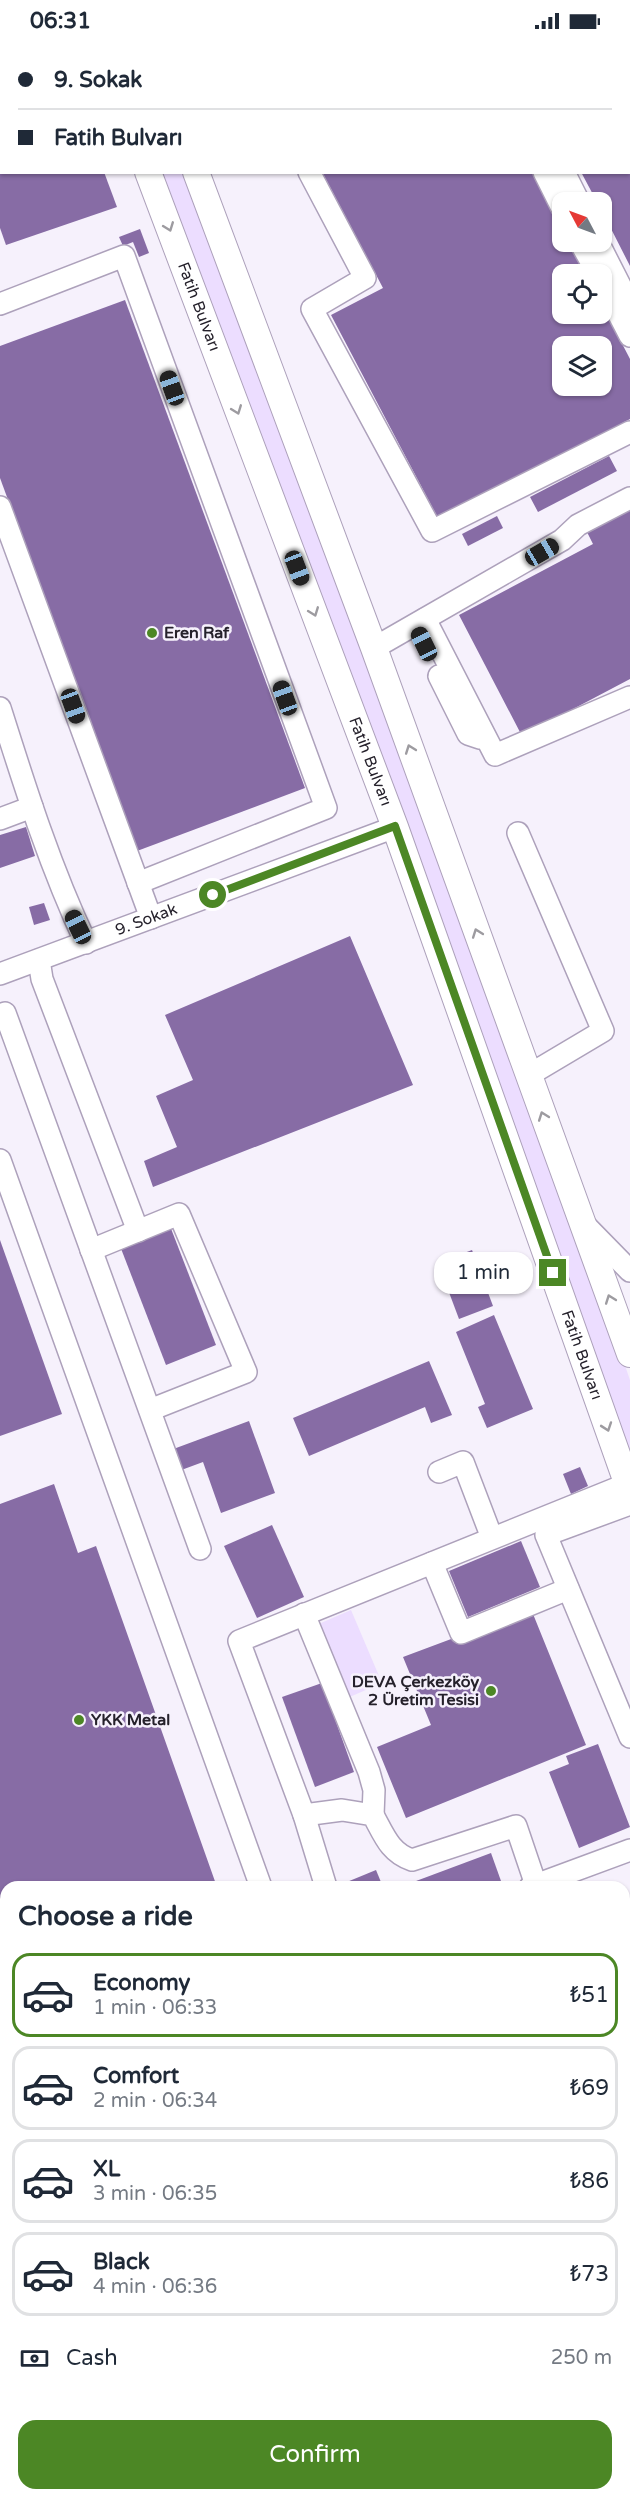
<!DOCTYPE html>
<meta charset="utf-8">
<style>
:root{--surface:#fff;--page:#f6f6f7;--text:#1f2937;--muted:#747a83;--line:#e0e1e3;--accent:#4c8725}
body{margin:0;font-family:"Varela Round",sans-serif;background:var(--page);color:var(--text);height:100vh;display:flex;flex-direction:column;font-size:22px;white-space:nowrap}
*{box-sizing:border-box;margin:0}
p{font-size:20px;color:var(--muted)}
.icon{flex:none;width:33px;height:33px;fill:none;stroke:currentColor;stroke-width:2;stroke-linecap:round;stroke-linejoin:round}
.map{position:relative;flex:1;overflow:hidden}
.details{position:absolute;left:0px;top:1839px;width:630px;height:620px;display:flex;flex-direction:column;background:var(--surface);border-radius:18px 18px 0 0;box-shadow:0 2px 4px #0004}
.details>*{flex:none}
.guide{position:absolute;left:0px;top:0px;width:630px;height:132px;box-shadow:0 2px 4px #0004;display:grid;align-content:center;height:132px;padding:0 18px;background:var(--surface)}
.needle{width:39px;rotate:311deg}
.tools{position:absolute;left:552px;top:150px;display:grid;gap:12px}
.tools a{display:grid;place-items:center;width:60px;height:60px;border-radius:12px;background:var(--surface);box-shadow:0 2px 4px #0004;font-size:30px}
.end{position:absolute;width:27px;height:27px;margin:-14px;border:8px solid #4c8725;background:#fff;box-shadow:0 0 0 3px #fff}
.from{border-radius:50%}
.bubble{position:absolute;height:42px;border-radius:18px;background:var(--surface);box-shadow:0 2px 4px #0004;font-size:20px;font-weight:600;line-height:42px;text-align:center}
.car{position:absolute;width:18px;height:36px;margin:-18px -9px;border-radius:8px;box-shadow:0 0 4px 2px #0007;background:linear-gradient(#222 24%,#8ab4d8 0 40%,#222 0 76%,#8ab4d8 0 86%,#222 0)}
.guide b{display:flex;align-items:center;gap:21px;height:57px;font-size:22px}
.guide b+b{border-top:2px solid var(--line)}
.guide i{width:15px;height:15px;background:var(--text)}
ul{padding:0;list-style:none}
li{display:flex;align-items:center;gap:18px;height:84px;margin:0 12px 9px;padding:0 6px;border:3px solid var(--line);border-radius:18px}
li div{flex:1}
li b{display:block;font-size:22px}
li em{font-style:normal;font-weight:600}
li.active{border-color:var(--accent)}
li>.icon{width:54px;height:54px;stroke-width:1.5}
h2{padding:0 18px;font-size:27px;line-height:72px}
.pay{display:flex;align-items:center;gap:15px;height:66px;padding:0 18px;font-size:22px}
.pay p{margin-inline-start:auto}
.cta{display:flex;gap:12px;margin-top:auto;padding:12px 18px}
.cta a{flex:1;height:69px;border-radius:18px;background:var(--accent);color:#fff;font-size:24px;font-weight:600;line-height:69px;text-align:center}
.status{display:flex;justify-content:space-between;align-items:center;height:42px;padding:0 30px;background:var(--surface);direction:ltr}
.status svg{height:16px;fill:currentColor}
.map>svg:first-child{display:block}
.green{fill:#ecddff}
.building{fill:#876ca5;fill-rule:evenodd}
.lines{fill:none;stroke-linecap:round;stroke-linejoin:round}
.minor-casing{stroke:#ada1bb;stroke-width:24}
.major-casing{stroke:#ada1bb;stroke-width:28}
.minor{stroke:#fff;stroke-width:21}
.major{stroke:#fff;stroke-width:26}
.oneway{stroke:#9d9ba0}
.route{stroke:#4c8725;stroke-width:8}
.poi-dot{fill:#4c8725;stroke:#f6f1fc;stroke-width:2}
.labels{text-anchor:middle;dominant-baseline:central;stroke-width:5;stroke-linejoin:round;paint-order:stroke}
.street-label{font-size:16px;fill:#25212b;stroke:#f6f1fc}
.poi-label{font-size:16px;font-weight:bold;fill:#25212b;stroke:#f6f1fc;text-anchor:start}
</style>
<div class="status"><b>06:31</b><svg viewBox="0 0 49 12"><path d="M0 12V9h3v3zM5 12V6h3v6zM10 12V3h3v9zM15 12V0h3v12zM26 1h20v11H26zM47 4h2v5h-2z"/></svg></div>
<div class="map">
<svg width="630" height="2458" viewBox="0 0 630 2458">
<rect width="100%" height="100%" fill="#f6f1fc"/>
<!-- green -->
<g class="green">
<polygon points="163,131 190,131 596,1240 630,1338 630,1421 282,451"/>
<polygon points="351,1568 382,1641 345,1657 314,1584"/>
</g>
<!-- building -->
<g class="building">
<polygon points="0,130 104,130 117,165 6,203 0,186"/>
<path d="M322,130H532L562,189V200H568L586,232H562V272H602V263L630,317V377L439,478L331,273L383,246ZM562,304H602V344H562Z"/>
<polygon points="581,130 630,130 630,224 602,169 602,160 597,160"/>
<polygon points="140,187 149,211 139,215 133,200 123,204 119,195"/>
<polygon points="125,258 305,746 137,809 0,436 0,304"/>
<polygon points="609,414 617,429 538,470 530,455"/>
<polygon points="630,467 630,637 522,694 459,573 593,502 587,490"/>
<polygon points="497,474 503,486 468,504 462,492"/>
<polygon points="26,785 35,814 0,826 0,793"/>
<polygon points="44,861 50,878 34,883 29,865"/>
<polygon points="350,894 413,1043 153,1145 144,1119 177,1105 156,1054 193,1038 165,973"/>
<polygon points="170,1184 216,1303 166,1323 120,1204"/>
<polygon points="0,1198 62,1372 0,1394"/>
<polygon points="472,1208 493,1264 459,1277 438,1221"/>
<polygon points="494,1273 533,1367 487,1386 478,1365 485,1362 456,1290"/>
<polygon points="429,1319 452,1373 431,1381 425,1365 309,1414 293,1376"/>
<polygon points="249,1379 275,1451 221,1471 203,1420 176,1430 168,1409"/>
<polygon points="580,1425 588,1444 571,1452 563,1432"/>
<polygon points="54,1442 78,1511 96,1504 217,1845 6,1845 6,1978 0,1980 0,1462"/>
<polygon points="272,1483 304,1555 257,1576 224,1504"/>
<polygon points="521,1499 540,1545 468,1575 449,1529"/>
<polygon points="531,1567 586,1703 406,1776 377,1705 431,1683 403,1615"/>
<polygon points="322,1641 354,1730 315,1745 282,1655"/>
<polygon points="598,1702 630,1785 579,1806 549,1730 569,1722 566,1714"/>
<polygon points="491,1811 501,1839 486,1845 409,1845 408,1842"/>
<polygon points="376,1828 383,1845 343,1845 342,1842"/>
<polygon points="630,1909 630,2323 624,2325 624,1912"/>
<polygon points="6,2092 6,2194 0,2179 0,2094"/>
</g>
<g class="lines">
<!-- minor casing -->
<g class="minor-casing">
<g id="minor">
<polyline points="240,0 241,2"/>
<polyline points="476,0 476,2"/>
<polyline points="499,0 500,2"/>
<polyline points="309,130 365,236 312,267 432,489 630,390"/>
<polyline points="544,130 562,166"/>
<polyline points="564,130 579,160"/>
<polyline points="580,200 598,232"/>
<polyline points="598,200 630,263"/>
<polyline points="602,240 630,294"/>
<polyline points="0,262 124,214 326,766 138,841"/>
<polyline points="0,465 151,876"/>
<polyline points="425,577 495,713 630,655"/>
<polyline points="374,606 562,498 578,483 630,456"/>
<polyline points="439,634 468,692 480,696"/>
<path d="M0,666C25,745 50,825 86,901"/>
<polyline points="0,777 32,765"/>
<polyline points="518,791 603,989 529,1033"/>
<polyline points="39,918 42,937 138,1189"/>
<path id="s1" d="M0,932L395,785"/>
<polyline points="5,971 200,1507"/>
<polyline points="0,1118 261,1845"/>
<polyline points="584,1182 630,1229"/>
<polyline points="91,1208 179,1172 246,1330 150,1368"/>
<polyline points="439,1430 463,1420 492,1496"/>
<polyline points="630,1462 546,1493 630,1695"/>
<polyline points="432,1521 461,1591 568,1547"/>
<polyline points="304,1572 369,1730 374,1748 373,1773"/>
<path d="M304,1773L342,1768L373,1773C384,1793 390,1811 412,1818L516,1784L536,1843"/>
<polyline points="326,1845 304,1773 239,1599 627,1442"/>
<polyline points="530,1845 630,1808"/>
<polyline points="0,2005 6,2003"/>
<polyline points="624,2378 630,2396"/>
<polyline points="518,2452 520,2458"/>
<polyline points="212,2458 228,2452"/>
</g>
</g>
<!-- major casing -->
<g class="major-casing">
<g id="major">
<polyline points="99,0 99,2"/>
<polyline points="148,0 148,2"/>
<path id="s2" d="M148,130L395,785L630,1449"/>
<polyline points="196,130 374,606 630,1312"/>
</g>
</g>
<!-- minor -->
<use href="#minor" class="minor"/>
<!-- major -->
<use href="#major" class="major"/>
</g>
<!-- one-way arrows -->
<defs><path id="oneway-chevron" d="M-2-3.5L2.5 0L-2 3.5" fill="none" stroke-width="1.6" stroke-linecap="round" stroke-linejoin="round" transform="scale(1.5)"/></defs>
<g class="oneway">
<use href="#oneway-chevron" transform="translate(169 185) rotate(69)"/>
<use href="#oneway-chevron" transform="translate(237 368) rotate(69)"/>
<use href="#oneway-chevron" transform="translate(314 570) rotate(69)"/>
<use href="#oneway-chevron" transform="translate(410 707) rotate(-110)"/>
<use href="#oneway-chevron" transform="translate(477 891) rotate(-110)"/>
<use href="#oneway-chevron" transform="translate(543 1074) rotate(-110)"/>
<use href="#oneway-chevron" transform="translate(610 1257) rotate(-110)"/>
<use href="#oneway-chevron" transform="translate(607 1385) rotate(71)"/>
</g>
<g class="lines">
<!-- route -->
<polyline class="route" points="213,853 395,784 553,1231"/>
</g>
<!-- markers -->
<g class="poi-dot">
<circle cx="152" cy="591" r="6"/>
<circle cx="491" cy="1649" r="6"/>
<circle cx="79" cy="1678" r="6"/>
</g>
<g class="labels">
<!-- street labels -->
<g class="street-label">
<text stroke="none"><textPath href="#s2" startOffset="144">Fatih Bulvarı</textPath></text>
<text stroke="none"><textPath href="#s2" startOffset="630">Fatih Bulvarı</textPath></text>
<text stroke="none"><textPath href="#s1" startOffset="156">9. Sokak</textPath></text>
<text stroke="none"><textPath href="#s2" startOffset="1260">Fatih Bulvarı</textPath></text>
</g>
<!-- poi labels -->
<g class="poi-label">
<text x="164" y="591">Eren Raf</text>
<text x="479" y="1640" text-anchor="end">DEVA Çerkezköy<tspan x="479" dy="18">2 Üretim Tesisi</tspan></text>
<text x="91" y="1678">YKK Metal</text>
</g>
</g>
</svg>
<div class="tools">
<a><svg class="needle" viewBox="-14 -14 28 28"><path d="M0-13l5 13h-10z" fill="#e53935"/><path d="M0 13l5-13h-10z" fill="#747a83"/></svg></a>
<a><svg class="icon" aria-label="locate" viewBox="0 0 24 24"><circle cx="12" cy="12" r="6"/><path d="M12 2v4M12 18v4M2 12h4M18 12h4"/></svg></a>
<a><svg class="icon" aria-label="layers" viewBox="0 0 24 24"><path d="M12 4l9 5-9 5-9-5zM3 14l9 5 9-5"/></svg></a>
</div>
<i class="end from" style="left:213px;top:853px"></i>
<i class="end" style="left:553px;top:1231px"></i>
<div class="bubble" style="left:434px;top:1210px;width:99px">1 min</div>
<i class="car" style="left:172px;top:346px;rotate:340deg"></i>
<i class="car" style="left:542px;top:510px;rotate:60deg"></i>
<i class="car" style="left:297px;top:526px;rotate:159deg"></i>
<i class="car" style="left:424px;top:602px;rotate:334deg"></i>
<i class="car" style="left:285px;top:656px;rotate:340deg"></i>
<i class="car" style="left:73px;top:664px;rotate:160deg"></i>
<i class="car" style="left:78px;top:885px;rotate:334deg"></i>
<div class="guide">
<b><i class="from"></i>9. Sokak</b>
<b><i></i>Fatih Bulvarı</b>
</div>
<section class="details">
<h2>Choose a ride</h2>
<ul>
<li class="active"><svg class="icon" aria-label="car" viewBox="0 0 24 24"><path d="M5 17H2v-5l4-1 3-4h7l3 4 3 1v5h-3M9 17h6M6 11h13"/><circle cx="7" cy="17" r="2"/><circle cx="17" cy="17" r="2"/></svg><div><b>Economy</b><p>1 min · 06:33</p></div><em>₺51</em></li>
<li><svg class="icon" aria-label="car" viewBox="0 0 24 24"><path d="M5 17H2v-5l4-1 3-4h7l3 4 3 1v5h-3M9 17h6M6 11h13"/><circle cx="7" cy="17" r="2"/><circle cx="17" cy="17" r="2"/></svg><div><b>Comfort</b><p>2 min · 06:34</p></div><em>₺69</em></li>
<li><svg class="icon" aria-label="car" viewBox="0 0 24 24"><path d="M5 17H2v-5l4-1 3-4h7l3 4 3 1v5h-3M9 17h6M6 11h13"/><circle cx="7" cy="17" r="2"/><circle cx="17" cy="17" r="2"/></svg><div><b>XL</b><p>3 min · 06:35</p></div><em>₺86</em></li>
<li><svg class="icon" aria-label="car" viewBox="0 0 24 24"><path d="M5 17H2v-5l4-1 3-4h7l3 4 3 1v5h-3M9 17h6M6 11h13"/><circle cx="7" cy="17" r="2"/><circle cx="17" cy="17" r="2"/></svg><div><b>Black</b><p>4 min · 06:36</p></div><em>₺73</em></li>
</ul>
<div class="pay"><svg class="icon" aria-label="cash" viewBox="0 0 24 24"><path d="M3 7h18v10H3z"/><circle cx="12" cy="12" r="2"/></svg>Cash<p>250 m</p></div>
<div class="cta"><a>Confirm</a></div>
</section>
</div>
